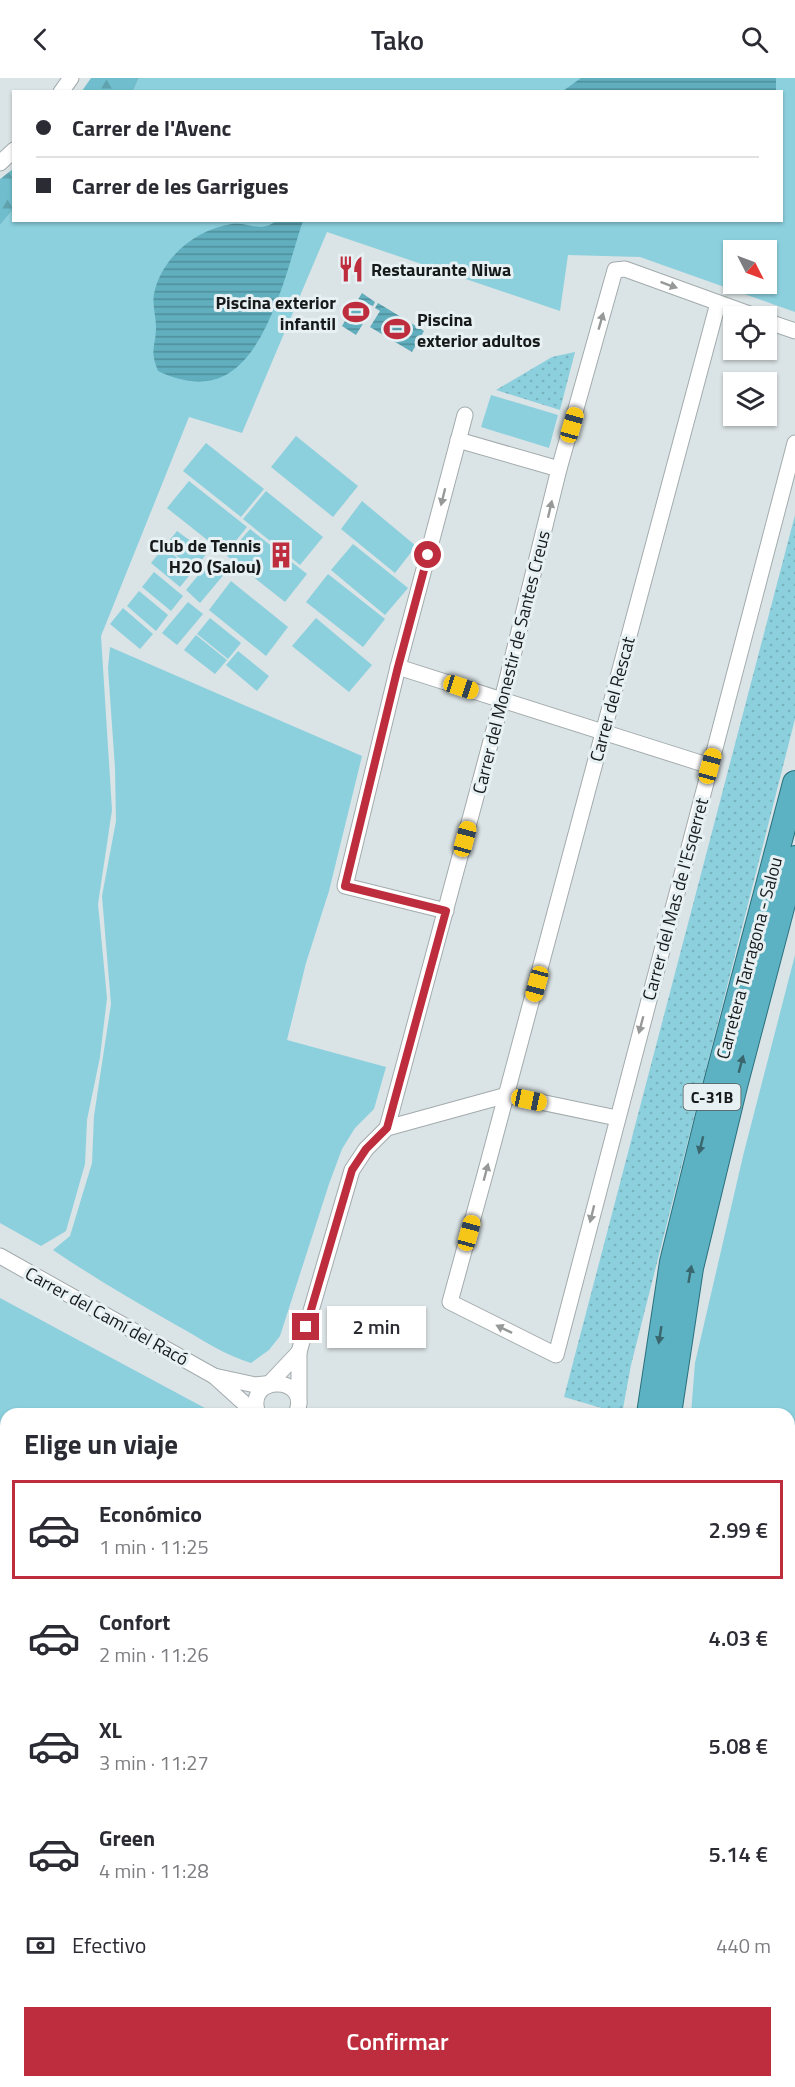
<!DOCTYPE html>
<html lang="es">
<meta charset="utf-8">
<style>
:root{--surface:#fff;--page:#f7f7f7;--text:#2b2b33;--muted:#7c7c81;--line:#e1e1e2;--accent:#be2d3e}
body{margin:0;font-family:"Titillium Web",sans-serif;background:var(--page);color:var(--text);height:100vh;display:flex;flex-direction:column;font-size:22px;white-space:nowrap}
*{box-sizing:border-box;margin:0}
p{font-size:20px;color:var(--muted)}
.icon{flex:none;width:33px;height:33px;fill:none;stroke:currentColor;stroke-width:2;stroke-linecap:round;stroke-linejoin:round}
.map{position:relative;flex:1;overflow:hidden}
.side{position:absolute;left:0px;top:1330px;width:795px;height:680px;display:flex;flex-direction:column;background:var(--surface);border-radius:18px 18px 0 0;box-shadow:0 2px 4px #0004}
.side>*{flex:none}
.banner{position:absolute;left:12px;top:12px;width:771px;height:132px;border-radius:0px;box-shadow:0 2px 4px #0004;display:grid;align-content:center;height:132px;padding:0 24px;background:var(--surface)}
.needle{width:39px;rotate:132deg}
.fabs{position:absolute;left:723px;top:162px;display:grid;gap:12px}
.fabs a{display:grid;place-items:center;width:54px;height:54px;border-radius:0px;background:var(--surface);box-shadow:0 2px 4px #0004;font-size:30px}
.end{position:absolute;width:27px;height:27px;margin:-14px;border:8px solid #be2d3e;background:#fff;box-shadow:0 0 0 3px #fff}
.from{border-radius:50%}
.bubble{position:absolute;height:42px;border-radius:0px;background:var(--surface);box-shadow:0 2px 4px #0004;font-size:20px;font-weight:600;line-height:42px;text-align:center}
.car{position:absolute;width:18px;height:36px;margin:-18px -9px;border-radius:8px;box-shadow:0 0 4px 2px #0007;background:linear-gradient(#f5c518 24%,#345 0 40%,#f5c518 0 76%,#345 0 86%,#f5c518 0)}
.banner b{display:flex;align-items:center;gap:21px;height:57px;font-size:22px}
.banner b+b{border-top:2px solid var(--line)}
.banner i{width:15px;height:15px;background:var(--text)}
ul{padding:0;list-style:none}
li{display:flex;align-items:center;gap:18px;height:99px;margin:0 12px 9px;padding:0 12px;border:3px solid transparent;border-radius:0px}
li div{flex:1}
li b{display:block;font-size:22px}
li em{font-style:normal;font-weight:600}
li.selected{border-color:var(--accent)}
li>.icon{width:54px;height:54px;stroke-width:1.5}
h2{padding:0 24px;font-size:27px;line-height:72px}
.pay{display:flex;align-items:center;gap:15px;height:66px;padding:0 24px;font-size:22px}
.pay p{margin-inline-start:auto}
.button{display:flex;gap:12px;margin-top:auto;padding:12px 24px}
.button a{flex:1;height:69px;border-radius:0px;background:var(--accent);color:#fff;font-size:24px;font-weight:600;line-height:69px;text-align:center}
header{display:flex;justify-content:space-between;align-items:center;height:78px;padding:0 24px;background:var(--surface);font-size:27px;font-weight:600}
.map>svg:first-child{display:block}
.grass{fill:#8cd0de;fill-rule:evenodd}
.forest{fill:url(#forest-firs)}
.park{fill:url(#park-dots)}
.water{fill:url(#water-rules)}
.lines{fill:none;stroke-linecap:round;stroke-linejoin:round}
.minor-casing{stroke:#a3abad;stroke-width:17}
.trunk-casing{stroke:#2a707e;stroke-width:26}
.minor{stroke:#fff;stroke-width:15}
.trunk{stroke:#5cb2c2;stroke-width:24}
.oneway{fill:#979898}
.oneway2{fill:#3a666e}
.route{stroke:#be2d3e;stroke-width:8}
.labels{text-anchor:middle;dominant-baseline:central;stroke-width:6;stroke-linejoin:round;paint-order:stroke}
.shield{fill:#e7f0f2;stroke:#555a5c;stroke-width:1.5}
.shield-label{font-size:16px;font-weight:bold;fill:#171a1b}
.poi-label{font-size:18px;font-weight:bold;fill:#171a1b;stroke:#e7f0f2;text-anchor:start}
.street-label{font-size:18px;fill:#171a1b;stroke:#e7f0f2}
</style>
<header><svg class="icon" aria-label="back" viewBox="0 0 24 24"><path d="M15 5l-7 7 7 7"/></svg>Tako<svg class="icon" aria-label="search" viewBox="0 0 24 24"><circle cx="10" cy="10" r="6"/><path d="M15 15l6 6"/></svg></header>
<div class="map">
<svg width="795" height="2009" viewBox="0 0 795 2009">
<defs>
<pattern id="forest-firs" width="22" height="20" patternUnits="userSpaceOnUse" patternTransform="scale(1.5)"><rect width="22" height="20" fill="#70becd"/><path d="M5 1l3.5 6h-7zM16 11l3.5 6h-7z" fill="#60a3af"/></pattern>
<pattern id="park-dots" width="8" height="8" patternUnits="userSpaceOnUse" patternTransform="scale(1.5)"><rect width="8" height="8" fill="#8cd0de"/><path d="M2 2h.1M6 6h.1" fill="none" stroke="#78b2be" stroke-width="1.8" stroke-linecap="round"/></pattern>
<pattern id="water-rules" width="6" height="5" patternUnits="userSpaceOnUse" patternTransform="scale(1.5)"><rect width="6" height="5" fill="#61aebe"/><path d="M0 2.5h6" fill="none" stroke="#4f8d9a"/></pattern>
</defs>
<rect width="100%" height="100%" fill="#dae3e5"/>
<!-- grass -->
<g class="grass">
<path d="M139,0H795V234L640,179L568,177L560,233L327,154L242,355L189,339L101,558L112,732L98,826L107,920L100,979L87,1042L85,1086L66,1153L41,1168L0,1145V147L13,132L14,142H782V14L133,13ZM734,172H766V206H734Z"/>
<polygon points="491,317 558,337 549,370 481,349"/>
<polygon points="296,358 358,408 333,439 271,389"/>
<polygon points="206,365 264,411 241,439 183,393"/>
<polygon points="189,403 247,449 225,476 167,430"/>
<polygon points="266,413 323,459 300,487 243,441"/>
<polygon points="362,423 416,468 395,495 341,451"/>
<polygon points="250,451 307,496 285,524 227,478"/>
<polygon points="177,453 207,475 194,492 165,468"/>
<polygon points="353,466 408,510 385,537 331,492"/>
<polygon points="164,469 193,493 180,509 151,485"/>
<polygon points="211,482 226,494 200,525 186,512"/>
<polygon points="154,494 183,518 171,533 142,509"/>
<polygon points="328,496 385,541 363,569 306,524"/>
<polygon points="231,503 288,549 266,578 209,532"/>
<polygon points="139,513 168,537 156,553 127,528"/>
<polygon points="188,524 203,536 177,567 162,555"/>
<polygon points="123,530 153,556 140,571 110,546"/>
<polygon points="210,540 241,565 228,581 197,556"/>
<polygon points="316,540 372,587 349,614 292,568"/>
<polygon points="196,557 227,582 215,596 184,572"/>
<path d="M110,569L362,678L329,813L306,885L287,962L386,989L374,1031L355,1050L342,1071L329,1106L280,1258L269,1272L251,1285C224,1277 200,1260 176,1247C134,1223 93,1199 53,1172L70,1158L92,1085L94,1038L111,926L102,818L116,743L115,690L108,590Z"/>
<polygon points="238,573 269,598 257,613 226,587"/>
<polygon points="795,877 795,1537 789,1535 789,1336 691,1336 695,1285 743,1078"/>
<polygon points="0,1220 216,1336 6,1336 6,1533 0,1538"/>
<polygon points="0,1552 6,1560 6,2004 663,2004 664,2009 0,2009"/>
<polygon points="789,1587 795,1587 795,1989 789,1969"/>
</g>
<!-- forest -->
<g class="forest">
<polygon points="91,0 139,0 133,13 82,13"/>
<polygon points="13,91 13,132 0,147 0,101"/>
</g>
<!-- park -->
<g class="park">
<polygon points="575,274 560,332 496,312 552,279"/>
<polygon points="795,437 795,641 631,1287 622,1336 564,1319"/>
</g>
<!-- water -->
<g class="water">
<polygon points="581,0 776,0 776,13 563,13"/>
<path d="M276,143H303C287,189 266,296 207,303C190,305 173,300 158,293C149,271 156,269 156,249C156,238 152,227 154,216C161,180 196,151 232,146C248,144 261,155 276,143Z"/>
<polygon points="362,215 375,224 373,228 368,226 359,240 364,244 356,257 342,248"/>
<polygon points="378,225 424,253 412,274 370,249 380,233 375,230"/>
</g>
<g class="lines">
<!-- minor casing -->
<g class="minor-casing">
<g id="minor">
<polyline points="61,14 71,0"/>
<polyline points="0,85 14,72"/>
<path d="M718,225C626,558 542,892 450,1224L556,1277L795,365"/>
<polyline points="766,243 795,253"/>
<polyline points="458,362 559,391"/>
<polyline points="398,589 710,688"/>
<polyline points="446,833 345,808 398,589 465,337"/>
<polyline points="387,1050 502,622 559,391 615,192 625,191 755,238"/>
<polyline points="0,1178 214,1298"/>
<polyline points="299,1274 352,1092 366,1071 387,1050 507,1017 617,1040"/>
<polyline points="267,1308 299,1274 299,1326"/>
<polyline points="256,1336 214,1298 255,1307 274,1305"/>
<path d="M258,1336C243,1295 313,1297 296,1336"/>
</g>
</g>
<!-- trunk casing -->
<g class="trunk-casing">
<g id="trunk">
<polyline points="649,1336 672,1184 716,1005 795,705"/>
<polyline points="669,1336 691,1190 735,1008 795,780"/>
<polyline points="708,2004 710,2009"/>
<polyline points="729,2004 730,2009"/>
</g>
</g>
<!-- minor -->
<use href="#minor" class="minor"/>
<!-- trunk -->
<use href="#trunk" class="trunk"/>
</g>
<!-- one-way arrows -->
<defs><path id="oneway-solid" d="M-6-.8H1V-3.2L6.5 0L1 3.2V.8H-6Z" transform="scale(1.5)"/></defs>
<g class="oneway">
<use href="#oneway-solid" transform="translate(669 207) rotate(20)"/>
<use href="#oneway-solid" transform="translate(601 243) rotate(-74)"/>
<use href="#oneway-solid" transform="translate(443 419) rotate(104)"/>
<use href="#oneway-solid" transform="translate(550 431) rotate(-77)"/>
<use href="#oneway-solid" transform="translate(641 947) rotate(105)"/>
<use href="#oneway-solid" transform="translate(486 1094) rotate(-75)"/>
<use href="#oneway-solid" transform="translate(592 1136) rotate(104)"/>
<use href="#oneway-solid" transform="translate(504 1251) rotate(-154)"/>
</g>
<g class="oneway2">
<use href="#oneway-solid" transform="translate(741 986) rotate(-75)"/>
<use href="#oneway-solid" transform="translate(701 1067) rotate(104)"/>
<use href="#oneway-solid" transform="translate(690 1196) rotate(-80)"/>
<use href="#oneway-solid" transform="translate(660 1257) rotate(99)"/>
</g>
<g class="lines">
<!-- route -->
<polyline class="route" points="306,1249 352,1092 366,1071 387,1050 446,833 345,808 398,589 428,477"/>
</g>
<!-- icons -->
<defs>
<g id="restaurant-bare" transform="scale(2.07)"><path d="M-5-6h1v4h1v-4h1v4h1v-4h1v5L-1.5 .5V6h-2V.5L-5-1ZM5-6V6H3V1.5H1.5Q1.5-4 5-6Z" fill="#be2d3e" stroke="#e7f0f2" stroke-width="2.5" paint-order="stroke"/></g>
<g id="stadium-bare" transform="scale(2.07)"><path d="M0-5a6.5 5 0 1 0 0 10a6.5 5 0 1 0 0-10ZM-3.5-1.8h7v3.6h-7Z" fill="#be2d3e" stroke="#e7f0f2" stroke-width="2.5" paint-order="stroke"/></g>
<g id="building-bare" transform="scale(2.07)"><path d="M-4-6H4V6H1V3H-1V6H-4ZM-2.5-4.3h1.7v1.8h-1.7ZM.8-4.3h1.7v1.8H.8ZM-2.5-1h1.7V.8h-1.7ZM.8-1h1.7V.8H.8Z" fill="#be2d3e" stroke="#e7f0f2" stroke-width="2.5" paint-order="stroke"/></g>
</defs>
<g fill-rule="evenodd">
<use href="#restaurant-bare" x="351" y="191"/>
<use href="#stadium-bare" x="356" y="234"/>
<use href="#stadium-bare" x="397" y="251"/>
<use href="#building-bare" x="281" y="477"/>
</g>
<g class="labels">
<!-- shield labels -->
<rect class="shield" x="683.5" y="1006" width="57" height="26" rx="4.5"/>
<g class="shield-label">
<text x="712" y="1019">C-31B</text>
</g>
<!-- poi labels -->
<g class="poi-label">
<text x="371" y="191">Restaurante Niwa</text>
<text x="336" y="224" text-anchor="end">Piscina exterior<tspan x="336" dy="21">infantil</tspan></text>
<text x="417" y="241">Piscina<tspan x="417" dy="21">exterior adultos</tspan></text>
<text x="261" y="467" text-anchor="end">Club de Tennis<tspan x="261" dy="21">H2O (Salou)</tspan></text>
</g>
<!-- street labels -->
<g class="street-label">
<text transform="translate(511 584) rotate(-76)">Carrer del Monestir de Santes Creus</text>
<text transform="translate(612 621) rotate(-75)">Carrer del Rescat</text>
<text transform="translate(675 821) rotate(-75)">Carrer del Mas de l'Esqerret</text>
<text transform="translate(749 880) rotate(-75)">Carretera Tarragona - Salou</text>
<text transform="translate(107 1238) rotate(29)">Carrer del Camí del Racó</text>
</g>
</g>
</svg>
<div class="fabs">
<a><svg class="needle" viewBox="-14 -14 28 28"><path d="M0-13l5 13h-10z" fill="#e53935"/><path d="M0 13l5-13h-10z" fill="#7c7c81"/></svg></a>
<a><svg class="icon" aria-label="locate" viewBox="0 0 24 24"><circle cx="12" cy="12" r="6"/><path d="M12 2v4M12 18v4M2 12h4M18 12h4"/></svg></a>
<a><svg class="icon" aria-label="layers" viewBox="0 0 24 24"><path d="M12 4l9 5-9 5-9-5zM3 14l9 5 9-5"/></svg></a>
</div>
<i class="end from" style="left:428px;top:477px"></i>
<i class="end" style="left:306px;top:1249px"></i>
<div class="bubble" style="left:327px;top:1228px;width:99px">2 min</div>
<i class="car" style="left:572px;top:347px;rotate:16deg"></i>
<i class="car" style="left:461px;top:609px;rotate:108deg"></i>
<i class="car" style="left:710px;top:688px;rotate:15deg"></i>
<i class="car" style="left:465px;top:761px;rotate:15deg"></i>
<i class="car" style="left:537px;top:906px;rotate:195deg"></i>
<i class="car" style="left:529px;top:1022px;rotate:102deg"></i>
<i class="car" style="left:469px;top:1155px;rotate:15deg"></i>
<div class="banner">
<b><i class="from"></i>Carrer de l'Avenc</b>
<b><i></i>Carrer de les Garrigues</b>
</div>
<section class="side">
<h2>Elige un viaje</h2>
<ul>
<li class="selected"><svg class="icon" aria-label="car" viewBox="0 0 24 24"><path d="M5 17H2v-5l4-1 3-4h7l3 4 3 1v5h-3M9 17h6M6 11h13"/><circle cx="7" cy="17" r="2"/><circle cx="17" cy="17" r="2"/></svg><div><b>Económico</b><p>1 min · 11:25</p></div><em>2.99 €</em></li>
<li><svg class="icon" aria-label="car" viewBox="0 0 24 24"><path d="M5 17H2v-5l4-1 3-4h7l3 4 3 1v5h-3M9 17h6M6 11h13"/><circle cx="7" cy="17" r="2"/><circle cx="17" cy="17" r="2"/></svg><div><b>Confort</b><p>2 min · 11:26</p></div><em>4.03 €</em></li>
<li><svg class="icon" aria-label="car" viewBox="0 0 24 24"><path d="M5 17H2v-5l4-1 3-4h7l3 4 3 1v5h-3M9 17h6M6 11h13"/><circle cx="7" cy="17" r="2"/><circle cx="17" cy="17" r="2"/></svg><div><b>XL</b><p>3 min · 11:27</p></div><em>5.08 €</em></li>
<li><svg class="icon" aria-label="car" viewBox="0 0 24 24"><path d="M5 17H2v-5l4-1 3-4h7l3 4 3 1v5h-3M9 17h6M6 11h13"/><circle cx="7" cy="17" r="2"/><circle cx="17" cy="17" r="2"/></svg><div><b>Green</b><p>4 min · 11:28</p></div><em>5.14 €</em></li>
</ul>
<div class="pay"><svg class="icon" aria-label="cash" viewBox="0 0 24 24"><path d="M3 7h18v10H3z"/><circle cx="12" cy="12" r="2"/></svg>Efectivo<p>440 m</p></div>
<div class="button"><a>Confirmar</a></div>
</section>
</div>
